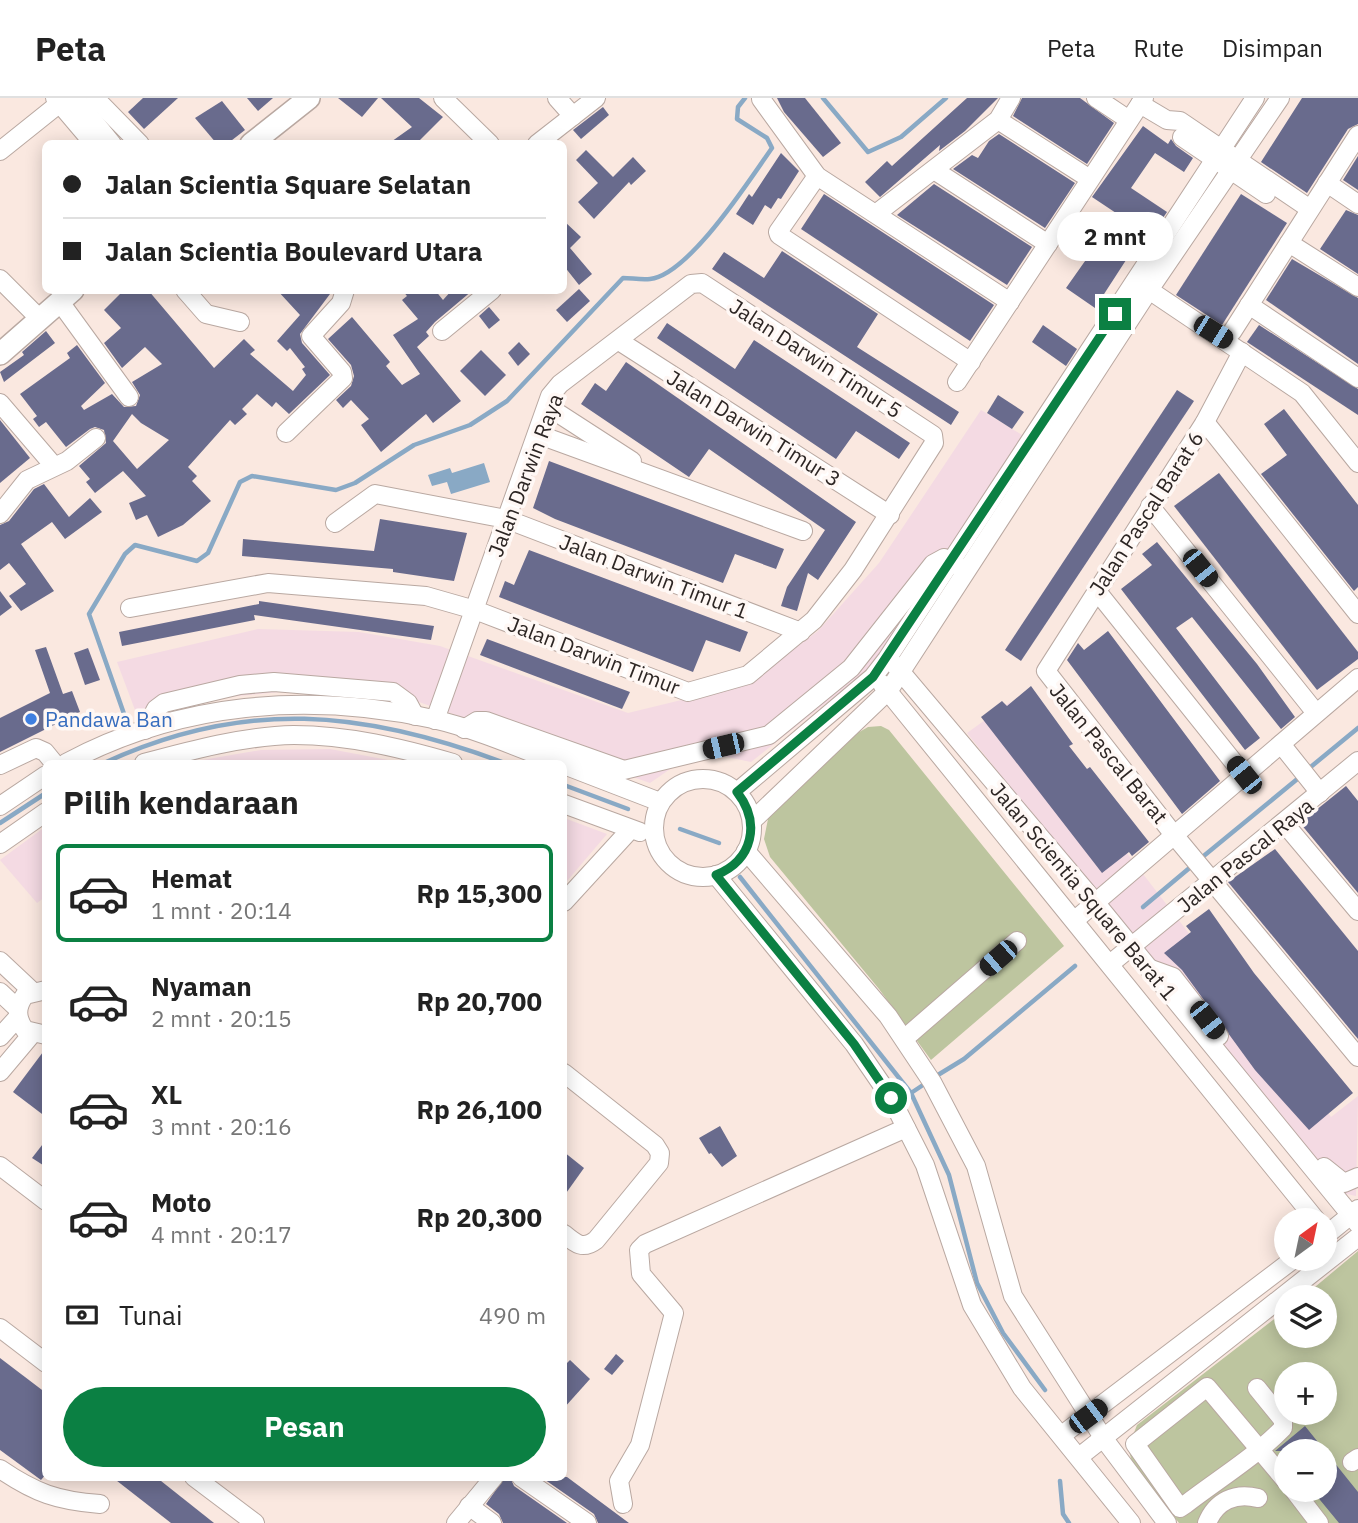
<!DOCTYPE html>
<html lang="id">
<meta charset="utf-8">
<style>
:root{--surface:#fff;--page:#f6f6f6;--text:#222;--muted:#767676;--line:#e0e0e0;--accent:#0b8043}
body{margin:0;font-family:"IBM Plex Sans",sans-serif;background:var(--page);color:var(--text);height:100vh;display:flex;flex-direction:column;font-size:26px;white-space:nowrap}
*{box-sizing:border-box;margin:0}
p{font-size:23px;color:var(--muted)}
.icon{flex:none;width:38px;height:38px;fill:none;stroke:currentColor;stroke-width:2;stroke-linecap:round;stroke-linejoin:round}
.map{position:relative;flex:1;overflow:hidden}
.drawer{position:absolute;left:42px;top:662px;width:525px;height:721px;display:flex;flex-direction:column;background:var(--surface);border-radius:10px;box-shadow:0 4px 18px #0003}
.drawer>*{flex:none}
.guide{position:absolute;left:42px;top:42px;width:525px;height:154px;border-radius:10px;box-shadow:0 4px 18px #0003;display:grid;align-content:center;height:154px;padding:0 21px;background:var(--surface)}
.needle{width:46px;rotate:33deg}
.fabs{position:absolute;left:1274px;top:1110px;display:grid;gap:14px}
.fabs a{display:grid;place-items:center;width:63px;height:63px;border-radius:50%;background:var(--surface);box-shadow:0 4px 18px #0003;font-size:35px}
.end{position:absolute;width:32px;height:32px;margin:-16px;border:9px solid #0b8043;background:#fff;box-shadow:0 0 0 4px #fff}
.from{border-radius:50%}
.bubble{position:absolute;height:49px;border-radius:24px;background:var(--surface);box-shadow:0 4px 18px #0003;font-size:23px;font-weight:700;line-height:49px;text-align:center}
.car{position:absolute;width:21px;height:42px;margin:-21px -10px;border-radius:9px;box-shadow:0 0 5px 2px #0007;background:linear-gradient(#222 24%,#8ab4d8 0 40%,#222 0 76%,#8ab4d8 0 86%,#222 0)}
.guide b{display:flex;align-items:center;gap:24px;height:66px;font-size:26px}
.guide b+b{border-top:2px solid var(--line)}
.guide i{width:18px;height:18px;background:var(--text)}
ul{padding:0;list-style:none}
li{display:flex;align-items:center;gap:21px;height:98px;margin:0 14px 10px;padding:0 7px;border:4px solid transparent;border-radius:10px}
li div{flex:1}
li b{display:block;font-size:26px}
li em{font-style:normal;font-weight:700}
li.active{border-color:var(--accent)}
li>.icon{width:63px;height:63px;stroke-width:1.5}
h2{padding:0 21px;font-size:32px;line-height:84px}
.pay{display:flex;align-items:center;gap:18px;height:77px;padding:0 21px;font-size:26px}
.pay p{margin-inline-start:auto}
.primary-button{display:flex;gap:14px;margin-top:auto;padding:14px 21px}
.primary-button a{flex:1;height:80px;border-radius:42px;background:var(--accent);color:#fff;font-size:28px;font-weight:700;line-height:80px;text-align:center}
header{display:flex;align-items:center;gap:42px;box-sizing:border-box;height:98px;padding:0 35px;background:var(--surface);border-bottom:2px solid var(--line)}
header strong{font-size:33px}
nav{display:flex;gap:38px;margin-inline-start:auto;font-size:24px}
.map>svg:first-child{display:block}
.commercial{fill:#f4dae3}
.green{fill:#bdc59f;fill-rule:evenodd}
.water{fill:#89a9c5}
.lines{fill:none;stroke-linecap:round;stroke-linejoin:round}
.stream{stroke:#89a9c5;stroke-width:4.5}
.building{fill:#696b8d;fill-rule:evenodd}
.minor-casing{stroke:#b9a8a1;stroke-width:20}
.major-casing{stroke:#b9a8a1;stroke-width:24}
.minor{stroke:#fff;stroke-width:18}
.major{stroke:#fff;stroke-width:21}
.route{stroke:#0b8043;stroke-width:9}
.shop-dot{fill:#3f7fe0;stroke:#fff8f5;stroke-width:2.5}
.labels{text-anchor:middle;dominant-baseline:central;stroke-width:7;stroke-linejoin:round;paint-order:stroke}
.street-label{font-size:21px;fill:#2d2624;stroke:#fff8f5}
.shop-label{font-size:21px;fill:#366cbe;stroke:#fff8f5;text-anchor:start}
</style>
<header>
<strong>Peta</strong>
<nav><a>Peta</a><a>Rute</a><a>Disimpan</a></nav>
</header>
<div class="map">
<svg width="1358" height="1425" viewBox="0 0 1358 1425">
<rect width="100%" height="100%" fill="#fae8e0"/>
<!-- commercial -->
<g class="commercial">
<polygon points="981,312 1032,343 915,520 863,576 751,664 712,656 679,665 650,685 419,604 310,591 208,601 138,620 117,564 258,531 359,534 440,548 628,615 747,586 818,533 879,465"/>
<polygon points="1010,604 1331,1019 1358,998 1356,1098 1332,1093 967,635"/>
<polygon points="330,651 404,665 185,665 261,652"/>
<polygon points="564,720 607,736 567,783 564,782"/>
<polygon points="45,729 45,799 37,805 0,762"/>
</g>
<!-- green -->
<g class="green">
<polygon points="881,628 889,632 1064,848 931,962 879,891 770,759 764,741 770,711 854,637 868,629"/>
<path d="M1358,1153V1425H1179L1133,1367L1128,1350L1137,1327L1286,1212V1237H1325V1199H1303ZM1286,1276H1325V1314H1286ZM1286,1353H1325V1391H1286Z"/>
</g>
<!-- water -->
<polygon class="water" points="484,365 490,384 451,396 447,384 432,388 428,377 450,370 452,375"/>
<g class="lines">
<!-- stream -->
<g class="stream">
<polyline points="823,0 868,54 901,39 946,0"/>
<path d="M130,633L89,516L125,456L135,447L197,463L208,455L240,384L252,378L336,392L355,385L414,347L470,327L507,303L623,180C631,180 641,182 650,181C689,177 750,81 772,50L767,40L737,21L738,9L745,0"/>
<path d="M104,665C245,600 363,612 505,665"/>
<polyline points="1307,672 1358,630"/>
<polyline points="564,687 628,711"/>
<polyline points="0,725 46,695"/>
<polyline points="680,731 719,745"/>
<polyline points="1200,761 1301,678"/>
<polyline points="740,779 911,995 949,1077 977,1185 1003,1235 1045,1292"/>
<polyline points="1143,809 1193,767"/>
<polyline points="933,980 964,961 1075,868"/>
<polyline points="911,995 926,985"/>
<polyline points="1060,1383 1063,1416 1069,1425"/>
</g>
</g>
<!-- building -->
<g class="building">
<polygon points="143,0 178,0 144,31 128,14"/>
<polygon points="247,0 273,0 258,13"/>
<polygon points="338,0 378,0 362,19"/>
<polygon points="381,0 419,0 443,19 416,46 388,46 412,29"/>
<polygon points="777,0 805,0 841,45 823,59 784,14"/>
<polygon points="967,0 998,0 965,33 939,53 940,47 880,99 865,84 887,63 892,68"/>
<polygon points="1022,0 1080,0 1114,25 1087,66 1013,18"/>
<polygon points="1302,0 1358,0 1358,26 1348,31 1307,95 1261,64"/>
<polygon points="222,3 245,32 227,46 217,46 195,20"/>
<polygon points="603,9 609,17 581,41 573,32"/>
<polygon points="1143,28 1168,46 1171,41 1176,48 1193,60 1184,74 1155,55 1131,90 1167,114 1145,146 1139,142 1095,210 1066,190 1102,139 1107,142 1122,119 1092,99"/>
<polygon points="999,36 1075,85 1045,130 953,71 972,57 978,60 989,43"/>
<polygon points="586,52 613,79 633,59 646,73 631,87 629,84 594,121 578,104 598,85 576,62"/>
<polygon points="781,55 799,73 781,101 778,100 771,111 765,107 753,127 736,116 749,96 752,99"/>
<polygon points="1358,58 1358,92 1343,82"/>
<polygon points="934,86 1032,149 1007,187 897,117"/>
<polygon points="824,96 994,207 970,243 801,131"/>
<polygon points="1241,96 1287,125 1222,227 1176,197"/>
<polygon points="1346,112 1358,117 1358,176 1320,151"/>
<polygon points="564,123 581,139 570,150 592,176 579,187 564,168"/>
<polygon points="782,153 878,216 857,249 959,314 951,327 712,171 724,154 764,180"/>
<polygon points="1292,161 1358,200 1358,266 1266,202"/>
<polygon points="579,191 590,203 567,224 556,212"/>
<path d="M124,192H148L214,270L244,241L255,252L250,256L293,293L306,277L302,271L305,269L290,250L287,253L277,243L300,217L277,192H333L300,236L302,245L330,277L289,316L276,304L272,309L257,296L242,311L247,316L235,327L230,322L188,369L197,378L192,383L211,403L183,427L158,439L147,417L136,422L129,405L146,398L123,373L95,395L86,384L90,381L79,368L106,345L104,332L95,329L90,331L66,349L46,324L39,329L33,321L37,318L20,296L70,260L67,255L77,247L105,285L81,308L84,312L112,296L124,309L136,308L140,297L132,284L162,266L145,249L122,270L104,245L121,230L104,212ZM132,316L141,325L169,342L137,371L113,343Z"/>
<polygon points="402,192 435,192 443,202 452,192 473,192 435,224 426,234 429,238 417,249 461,303 433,325 426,316 381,354 361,327 369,321 351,302 343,310 336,302 351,288 354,278 351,267 328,241 352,219 390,264 386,268 402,287 420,276 393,237 418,221 402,202 407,198"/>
<polygon points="489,209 500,222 489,231 479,218"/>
<polygon points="667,225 735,271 754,242 910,345 899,361 856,333 836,361 657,240"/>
<polygon points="1043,227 1077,251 1066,268 1032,244"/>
<polygon points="1259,227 1358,291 1358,317 1247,244"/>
<polygon points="46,233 55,245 4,284 0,274 24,257 22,254"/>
<polygon points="519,244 530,256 518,268 508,255"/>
<polygon points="481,252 506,277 485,298 460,273"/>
<polygon points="626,264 856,424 818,482 808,475 797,513 781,508 787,489 825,432 709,351 689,379 581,306 595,285 606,293"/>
<polygon points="1177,292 1194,303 1021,563 1005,552"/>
<polygon points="998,297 1024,314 1012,331 987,315"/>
<polygon points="1284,311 1358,407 1358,489 1354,493 1261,376 1287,357 1264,326"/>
<polygon points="0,322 30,360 0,385"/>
<polygon points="549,363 784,451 776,471 735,456 723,485 555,421 533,410"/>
<polygon points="1219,375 1358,554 1358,561 1317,592 1174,408"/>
<polygon points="44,386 69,419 90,400 102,414 65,441 52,424 21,446 54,493 21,513 9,498 26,486 9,465 0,472 0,427 9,423 34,391"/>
<polygon points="380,421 467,435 454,483 393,474 393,471 242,458 243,441 374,453"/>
<polygon points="1157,444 1257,566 1295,619 1281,631 1192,519 1176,530 1260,640 1245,652 1121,491 1152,467 1142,456"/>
<polygon points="529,452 748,534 740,554 706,542 693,574 499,499 505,483 514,487"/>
<polygon points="0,493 12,509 0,518"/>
<polygon points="259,503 434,528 431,542 254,517 255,522 122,548 119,534 259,506"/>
<polygon points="1108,533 1220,683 1182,716 1067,562 1078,545 1084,552"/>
<polygon points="487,541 630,594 622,611 480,557"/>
<polygon points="46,549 63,596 72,593 80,614 55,623 56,626 0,654 0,620 50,595 35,552"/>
<polygon points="88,550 100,582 85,587 74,555"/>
<polygon points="1031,588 1073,646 1069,648 1087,671 1090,669 1149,744 1132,758 1129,754 1102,775 981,619 1002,603 1007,608"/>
<polygon points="1346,688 1358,703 1358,795 1300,725"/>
<polygon points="1275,751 1358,853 1358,941 1228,784"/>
<polygon points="1209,811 1254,875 1353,995 1309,1032 1255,972 1182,872 1164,855 1191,834 1186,828"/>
<polygon points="46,950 46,1019 13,994"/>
<polygon points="720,1028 737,1058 722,1069 711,1055 709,1056 699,1040"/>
<polygon points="46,1042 46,1069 32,1060"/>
<polygon points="564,1054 584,1070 564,1098"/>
<polygon points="616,1256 624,1263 612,1277 604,1271"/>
<polygon points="0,1260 46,1295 46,1376 41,1382 0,1352"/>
<polygon points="570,1262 590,1281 564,1310 564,1268"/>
<polygon points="1305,1328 1358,1394 1358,1425 1339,1425 1311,1391 1325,1391 1325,1353 1275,1353"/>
<polygon points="112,1379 156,1379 214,1425 171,1425"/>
<polygon points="505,1379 510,1379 514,1388 567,1425 503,1425 499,1416 486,1406"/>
<polygon points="541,1379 567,1379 629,1425 598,1425 594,1416"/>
</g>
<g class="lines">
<!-- minor casing -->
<g class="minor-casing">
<g id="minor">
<polyline points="55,0 94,46"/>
<polyline points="75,0 112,46"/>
<polyline points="95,0 140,46"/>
<polyline points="443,0 490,46"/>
<polyline points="557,0 573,18"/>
<polyline points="1096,0 1129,22"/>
<polyline points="761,1 817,78 1010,204"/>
<polyline points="1140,6 1167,22 1180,23 1310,111"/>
<polyline points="998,22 1090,81"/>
<polyline points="1182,39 1266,96"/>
<polyline points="537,46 596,0"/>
<polyline points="0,53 60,5"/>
<polyline points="934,72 1048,146"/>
<polyline points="817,78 778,134 779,137 971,264"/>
<polyline points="1327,85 1358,106"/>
<polyline points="877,115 998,22 1011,0"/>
<polyline points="1289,145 1358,189"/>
<polyline points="0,181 40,221"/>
<polyline points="185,192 206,216 240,224"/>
<polyline points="1149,192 1302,295 1358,365"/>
<polyline points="60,204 129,299"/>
<polyline points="1249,207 1358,280"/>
<polyline points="442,233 492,192"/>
<polyline points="1232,234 1358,37"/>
<polyline points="619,243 890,417"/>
<polyline points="1242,254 1205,324 1046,573 1174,737 1358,959"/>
<polyline points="957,284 1144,0"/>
<polyline points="0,305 54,368"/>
<polyline points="547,308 632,363"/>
<polyline points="1205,324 1358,516"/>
<polyline points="286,335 343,280 342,274 311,238 341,205 345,192"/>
<polyline points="537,336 803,433"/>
<polyline points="1150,408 1316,615"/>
<polyline points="0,416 27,382 67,363 96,340"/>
<polyline points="335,425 375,396 506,421 801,534"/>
<polyline points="1096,492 1244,677"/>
<polyline points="130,510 268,485 426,498 475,512 688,594 748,577 814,522 853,472 934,345 933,337 702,185 691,186 560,286 550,298 435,622"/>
<polyline points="895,567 1095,804 1358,1126"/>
<polyline points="882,586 1316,1122"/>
<polyline points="464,631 477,623 486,623 624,672 769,637 851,570 933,466 944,460 958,468"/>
<polyline points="145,632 156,611 164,605 240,587 274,584 393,594 408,605 415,618"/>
<polyline points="1281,646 1320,695"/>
<path d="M66,665C180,604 307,594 433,621C476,631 517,649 558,665"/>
<path d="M144,665C192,652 244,638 294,637C348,637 401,650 453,665"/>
<polyline points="0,667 36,650 45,654 54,665"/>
<polyline points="564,667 660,704"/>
<circle cx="703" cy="730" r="49"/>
<polyline points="737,694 873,579 887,561 1255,0"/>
<polyline points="564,706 640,734"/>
<polyline points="0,708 46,677"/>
<polyline points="752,723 889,592 1149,192 1280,0"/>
<polyline points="1284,725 1358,813"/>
<polyline points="0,746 46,714"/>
<polyline points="746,753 888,918 932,984 976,1068 1013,1198 1104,1341 1167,1425"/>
<polyline points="716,777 854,946 891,1000 925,1067 972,1207 1022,1290 1131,1425"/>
<polyline points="564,804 630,732"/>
<polyline points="1075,822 1358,580"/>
<polyline points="0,863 32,893"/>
<polyline points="1110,866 1358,663"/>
<polyline points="1148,870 1173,879 1219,938"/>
<path d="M46,892L25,897C16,909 16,920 25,932L46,937"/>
<polyline points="0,894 18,911"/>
<polyline points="0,939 18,919"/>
<polyline points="904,941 1017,843"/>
<polyline points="0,974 32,936"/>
<path d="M564,975L655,1047L660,1055L659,1065L596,1142C583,1152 576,1146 564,1136"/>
<polyline points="0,1068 46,1103"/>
<polyline points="1324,1069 1344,1085 1358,1079"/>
<polyline points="1325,1138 1358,1111"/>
<polyline points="0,1230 46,1265"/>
<path d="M1257,1290L1283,1322V1330C1255,1359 1217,1382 1186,1406L1180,1410L1135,1346L1207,1289L1286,1383"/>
<polyline points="1062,1337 1295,1160"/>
<polyline points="1079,1359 1358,1139"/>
<polyline points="1352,1364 1358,1360"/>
<path d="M0,1371C35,1395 58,1403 100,1406"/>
<polyline points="194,1379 255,1425"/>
<polyline points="521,1379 587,1425"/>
<polyline points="1293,1391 1319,1425"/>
<polyline points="623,1406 619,1383 640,1347 674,1215 641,1176 639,1152 645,1146 906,1030"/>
<polyline points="469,1408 492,1425"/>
<polyline points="456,1425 494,1379"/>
<path d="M1207,1425C1216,1403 1235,1394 1258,1400"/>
</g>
</g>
<!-- major casing -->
<g class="major-casing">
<g id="major">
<polyline points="251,46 309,0"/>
<polyline points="0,256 73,192"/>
</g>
</g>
<!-- minor -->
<use href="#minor" class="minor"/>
<!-- major -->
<use href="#major" class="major"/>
</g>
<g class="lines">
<!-- route -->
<path class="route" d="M891,1000L854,946L716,777C753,762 761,725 737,694L873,579L1115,216"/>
</g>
<!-- markers -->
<circle class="shop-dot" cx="31" cy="621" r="7"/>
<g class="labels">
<!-- street labels -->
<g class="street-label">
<text transform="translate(816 260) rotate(33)">Jalan Darwin Timur 5</text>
<text transform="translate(754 330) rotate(32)">Jalan Darwin Timur 3</text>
<text transform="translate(525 377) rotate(-69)">Jalan Darwin Raya</text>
<text transform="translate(1146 415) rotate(-57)">Jalan Pascal Barat 6</text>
<text transform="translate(654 478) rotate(21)">Jalan Darwin Timur 1</text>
<text transform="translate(594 557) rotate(21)">Jalan Darwin Timur</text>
<text transform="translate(1109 655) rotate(51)">Jalan Pascal Barat</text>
<text transform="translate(1245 757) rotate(-39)">Jalan Pascal Raya</text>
<text transform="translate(1084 793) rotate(50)">Jalan Scientia Square Barat 1</text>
</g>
<!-- shop labels -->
<g class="shop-label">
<text x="45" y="621">Pandawa Ban</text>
</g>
</g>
</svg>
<div class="fabs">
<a><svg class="needle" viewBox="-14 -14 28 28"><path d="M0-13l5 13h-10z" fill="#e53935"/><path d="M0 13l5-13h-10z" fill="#767676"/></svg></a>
<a><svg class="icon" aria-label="layers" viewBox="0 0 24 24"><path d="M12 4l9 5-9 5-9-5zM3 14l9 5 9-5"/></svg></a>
<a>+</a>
<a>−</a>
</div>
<i class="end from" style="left:891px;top:1000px"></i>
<i class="end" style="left:1115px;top:216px"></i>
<div class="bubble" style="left:1057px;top:114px;width:116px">2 mnt</div>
<i class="car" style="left:1213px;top:234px;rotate:122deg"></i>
<i class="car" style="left:1200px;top:470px;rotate:141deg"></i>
<i class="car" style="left:723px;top:648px;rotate:257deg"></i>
<i class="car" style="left:1244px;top:677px;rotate:321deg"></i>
<i class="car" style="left:998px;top:860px;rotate:229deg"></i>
<i class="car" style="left:1207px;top:922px;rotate:142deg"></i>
<i class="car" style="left:1088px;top:1318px;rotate:53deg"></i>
<div class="guide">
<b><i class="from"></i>Jalan Scientia Square Selatan</b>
<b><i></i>Jalan Scientia Boulevard Utara</b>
</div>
<section class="drawer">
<h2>Pilih kendaraan</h2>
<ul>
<li class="active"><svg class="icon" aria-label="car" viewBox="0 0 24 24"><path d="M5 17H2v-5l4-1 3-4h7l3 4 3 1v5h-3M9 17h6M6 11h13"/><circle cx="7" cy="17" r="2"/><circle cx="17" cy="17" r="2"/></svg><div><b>Hemat</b><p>1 mnt · 20:14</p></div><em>Rp 15,300</em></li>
<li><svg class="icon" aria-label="car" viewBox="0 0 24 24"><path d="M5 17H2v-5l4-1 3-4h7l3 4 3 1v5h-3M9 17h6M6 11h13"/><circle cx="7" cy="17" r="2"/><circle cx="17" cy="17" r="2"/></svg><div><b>Nyaman</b><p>2 mnt · 20:15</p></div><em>Rp 20,700</em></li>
<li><svg class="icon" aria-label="car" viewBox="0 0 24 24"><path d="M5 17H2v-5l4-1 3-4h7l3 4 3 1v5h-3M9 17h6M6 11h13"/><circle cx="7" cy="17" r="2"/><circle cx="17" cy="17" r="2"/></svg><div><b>XL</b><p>3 mnt · 20:16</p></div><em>Rp 26,100</em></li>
<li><svg class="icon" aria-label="car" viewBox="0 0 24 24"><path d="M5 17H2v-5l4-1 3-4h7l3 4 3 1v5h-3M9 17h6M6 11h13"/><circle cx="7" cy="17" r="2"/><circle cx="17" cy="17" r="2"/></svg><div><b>Moto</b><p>4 mnt · 20:17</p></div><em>Rp 20,300</em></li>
</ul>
<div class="pay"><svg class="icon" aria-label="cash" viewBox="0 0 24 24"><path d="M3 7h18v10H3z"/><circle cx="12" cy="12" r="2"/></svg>Tunai<p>490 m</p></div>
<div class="primary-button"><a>Pesan</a></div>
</section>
</div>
